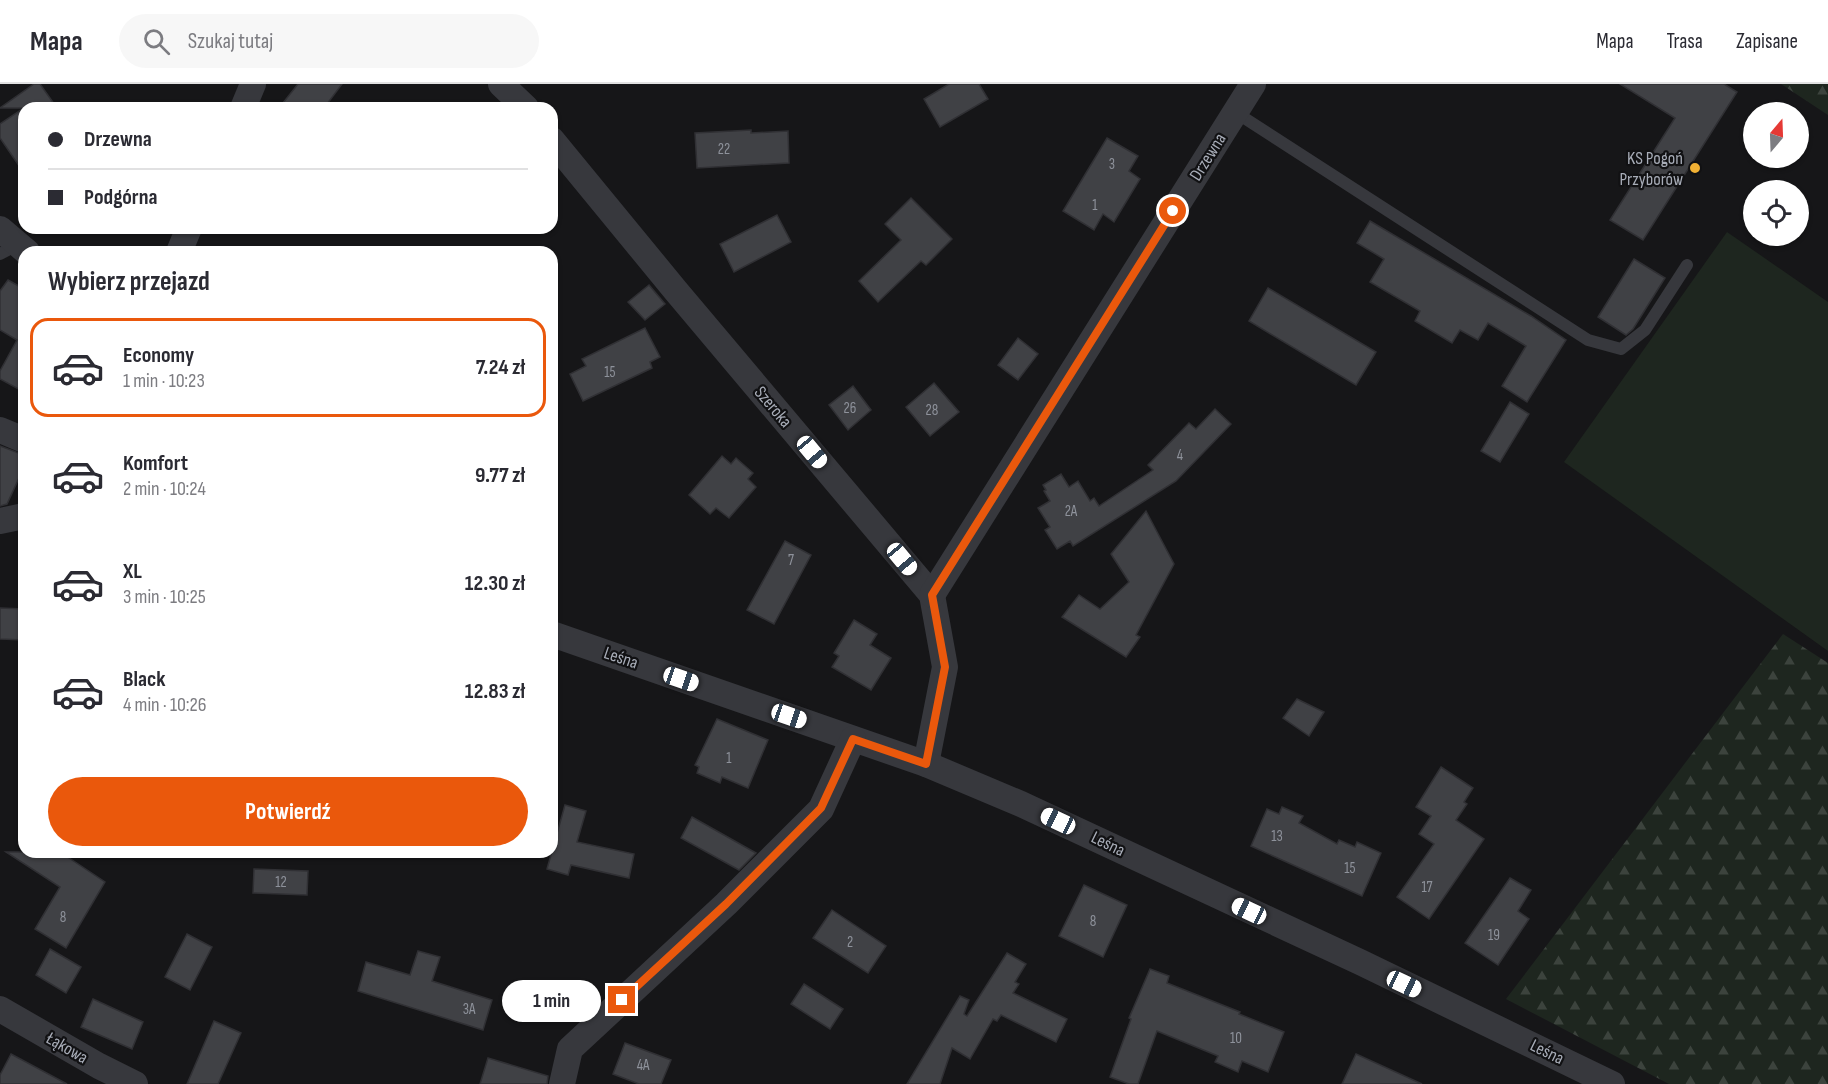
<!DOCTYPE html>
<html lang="pl">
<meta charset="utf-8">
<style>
:root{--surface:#fff;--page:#f7f7f7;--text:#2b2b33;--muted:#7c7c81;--line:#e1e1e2;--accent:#ea580c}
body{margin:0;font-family:"Sofia Sans Condensed",sans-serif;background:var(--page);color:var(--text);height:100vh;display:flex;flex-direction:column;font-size:22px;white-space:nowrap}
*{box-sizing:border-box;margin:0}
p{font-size:20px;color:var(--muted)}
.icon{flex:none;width:33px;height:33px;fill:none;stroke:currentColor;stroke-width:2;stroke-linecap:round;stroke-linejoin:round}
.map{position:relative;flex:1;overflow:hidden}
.details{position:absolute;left:18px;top:162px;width:540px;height:612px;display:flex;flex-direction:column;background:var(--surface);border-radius:18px;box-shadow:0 2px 4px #0004}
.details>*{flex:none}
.guide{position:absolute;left:18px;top:18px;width:540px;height:132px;border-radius:18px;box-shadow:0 2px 4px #0004;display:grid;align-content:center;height:132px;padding:0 30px;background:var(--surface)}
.needle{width:39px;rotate:19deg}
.fabs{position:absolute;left:1743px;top:18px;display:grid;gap:12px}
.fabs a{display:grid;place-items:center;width:66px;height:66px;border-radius:50%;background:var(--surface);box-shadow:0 2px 4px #0004;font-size:30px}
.end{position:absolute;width:27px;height:27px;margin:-14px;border:8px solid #ea580c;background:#fff;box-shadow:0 0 0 3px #fff}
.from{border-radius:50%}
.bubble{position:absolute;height:42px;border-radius:21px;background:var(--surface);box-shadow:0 2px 4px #0004;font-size:20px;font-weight:700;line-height:42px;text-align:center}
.car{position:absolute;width:18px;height:36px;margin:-18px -9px;border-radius:8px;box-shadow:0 0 4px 2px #0007;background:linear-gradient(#fff 24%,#345 0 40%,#fff 0 76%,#345 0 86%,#fff 0)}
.guide b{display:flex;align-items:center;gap:21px;height:57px;font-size:22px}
.guide b+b{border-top:2px solid var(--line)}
.guide i{width:15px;height:15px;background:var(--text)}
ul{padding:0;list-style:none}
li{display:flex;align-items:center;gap:18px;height:99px;margin:0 12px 9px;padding:0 18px;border:3px solid transparent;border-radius:18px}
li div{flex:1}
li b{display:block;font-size:22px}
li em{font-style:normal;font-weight:700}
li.active{border-color:var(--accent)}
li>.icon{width:54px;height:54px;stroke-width:1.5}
h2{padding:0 30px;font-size:27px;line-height:72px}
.cta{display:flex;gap:12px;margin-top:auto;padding:12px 30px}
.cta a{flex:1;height:69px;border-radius:36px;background:var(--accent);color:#fff;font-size:24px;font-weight:700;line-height:69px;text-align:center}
header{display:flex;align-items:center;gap:36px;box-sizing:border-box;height:84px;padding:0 30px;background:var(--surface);border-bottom:2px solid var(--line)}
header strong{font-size:28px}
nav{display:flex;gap:33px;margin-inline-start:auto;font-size:21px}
.search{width:420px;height:54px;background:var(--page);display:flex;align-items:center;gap:15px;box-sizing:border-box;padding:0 21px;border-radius:33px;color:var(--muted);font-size:22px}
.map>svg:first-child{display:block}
.forest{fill:url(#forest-firs)}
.pitch{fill:#1e261f}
.building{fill:#404145;stroke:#303034;stroke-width:1.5}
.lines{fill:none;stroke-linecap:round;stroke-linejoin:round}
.lane{stroke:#37383d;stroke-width:12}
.street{stroke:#37383d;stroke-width:26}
.route{stroke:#ea580c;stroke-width:8}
.poi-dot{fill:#f2b134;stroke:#111113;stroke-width:2}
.labels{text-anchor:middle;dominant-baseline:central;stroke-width:4.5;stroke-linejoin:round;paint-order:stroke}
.number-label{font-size:15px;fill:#8e929b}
.street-label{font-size:18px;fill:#a8adb8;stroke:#111113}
.poi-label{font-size:18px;fill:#a8adb8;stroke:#111113;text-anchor:end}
</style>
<header>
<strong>Mapa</strong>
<div class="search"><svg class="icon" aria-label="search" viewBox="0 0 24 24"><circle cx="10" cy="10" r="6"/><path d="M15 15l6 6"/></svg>Szukaj tutaj</div>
<nav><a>Mapa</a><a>Trasa</a><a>Zapisane</a></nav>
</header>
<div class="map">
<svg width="1828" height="1000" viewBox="0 0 1828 1000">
<defs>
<pattern id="forest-firs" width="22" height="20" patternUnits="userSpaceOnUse" patternTransform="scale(1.5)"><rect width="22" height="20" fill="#1e261f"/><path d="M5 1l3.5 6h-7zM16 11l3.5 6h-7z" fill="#3c433d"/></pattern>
</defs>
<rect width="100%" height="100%" fill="#161618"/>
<!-- forest -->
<g class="forest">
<polygon points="1781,0 1828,0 1828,31"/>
<polygon points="1783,550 1828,579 1828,1000 1669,1000 1506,915"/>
</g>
<!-- pitch -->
<polygon class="pitch" points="1727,148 1828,218 1828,567 1564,378"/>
<!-- building -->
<g class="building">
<polygon points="34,0 40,0 57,24 0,24"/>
<polygon points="298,0 342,0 324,24 279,24"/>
<polygon points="949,0 979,0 988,15 940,43 924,15"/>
<polygon points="1620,0 1724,0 1737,8 1643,156 1610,136 1675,34"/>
<polygon points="24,24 24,89 0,54 0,40"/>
<polygon points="751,46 751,49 788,47 789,79 697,84 695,49"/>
<polygon points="1107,54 1138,72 1129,87 1140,95 1114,138 1103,130 1094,146 1063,127"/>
<polygon points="911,114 952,155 926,181 921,177 878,218 859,197 901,156 885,140"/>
<polygon points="777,131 791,158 734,188 720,160"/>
<polygon points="1370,137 1531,232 1566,256 1527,318 1502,302 1526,262 1488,239 1478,256 1460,246 1452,259 1415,237 1420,227 1370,198 1384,175 1357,159"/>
<polygon points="1634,175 1665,194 1633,245 1626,251 1598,233"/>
<polygon points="8,196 24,205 24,308 0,295 0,287 17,256 0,246 0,207"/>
<polygon points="649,201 665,220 645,236 628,218"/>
<polygon points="1268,204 1376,268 1356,301 1249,237"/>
<polygon points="645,244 660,273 650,278 652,284 583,317 570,290 586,282 582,275"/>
<polygon points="1018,254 1038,270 1018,296 998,281"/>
<polygon points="934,299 959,328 930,352 906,323"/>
<polygon points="853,302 871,326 848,346 829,321"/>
<polygon points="1510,318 1529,330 1500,378 1481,367"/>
<polygon points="1215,325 1231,340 1176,397 1073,462 1070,457 1057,465 1045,446 1050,443 1038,424 1050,417 1044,407 1046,406 1043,401 1061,390 1069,403 1078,397 1090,417 1094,414 1099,422 1153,386 1148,381 1189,339 1196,345"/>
<polygon points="0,362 24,371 24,383 7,420 0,422"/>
<polygon points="722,372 731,380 736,374 753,389 748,395 756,403 729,434 716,424 710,430 689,411"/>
<polygon points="1146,427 1174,480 1136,551 1140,553 1126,573 1062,533 1079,511 1100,525 1129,498 1111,470"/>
<polygon points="785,457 811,471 774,540 747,526"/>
<polygon points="0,524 24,525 24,556 0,555"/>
<polygon points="854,536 877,550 870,561 891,574 871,606 832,583 839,572 834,569"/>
<polygon points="1297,615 1324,628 1309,652 1283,634"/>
<polygon points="717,635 768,656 748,704 722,693 720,699 697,689 699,683 695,681"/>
<polygon points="1441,683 1473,704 1464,718 1467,720 1456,736 1484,755 1429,835 1397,813 1434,760 1419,750 1431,732 1416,723"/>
<polygon points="565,721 586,727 577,758 634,770 629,794 571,781 568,791 547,785"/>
<polygon points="1282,723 1303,732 1299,739 1337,760 1339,756 1355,763 1357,758 1381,769 1362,812 1251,762 1267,725 1279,730"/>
<polygon points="692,733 756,769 739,786 681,754"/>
<polygon points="6,768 60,768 105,798 66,864 35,845 60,803"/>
<polygon points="254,785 308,787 307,811 253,809"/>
<polygon points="1510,794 1531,806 1518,827 1529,835 1498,881 1465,859"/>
<polygon points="1084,801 1127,821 1103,873 1059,852"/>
<polygon points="832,826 886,862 868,889 813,854"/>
<polygon points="187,850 212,863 190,906 165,893"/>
<polygon points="50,865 81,883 66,909 36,891"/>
<polygon points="418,867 440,873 432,897 492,916 483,946 358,907 366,878 410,891"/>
<polygon points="1007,869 1026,880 1015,898 1019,900 1013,909 1067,935 1056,958 1001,931 997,937 993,935 970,975 952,964 940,1000 907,1000 960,912 969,916 964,930 967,932"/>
<polygon points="1150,885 1169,892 1167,899 1240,928 1239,930 1284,948 1268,988 1242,977 1238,988 1215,978 1218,972 1157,947 1138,1000 1129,1000 1110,993 1131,935 1129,934"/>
<polygon points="804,900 843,925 830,945 791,920"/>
<polygon points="93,915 143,938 132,965 81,943"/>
<polygon points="214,937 241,949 218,1000 187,1000"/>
<polygon points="625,959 671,976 661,1000 639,1000 613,990"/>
<polygon points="11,970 67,1000 0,1000 0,991"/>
<polygon points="1356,970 1422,1000 1342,1000"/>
<polygon points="488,974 548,992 547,1000 480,1000"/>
</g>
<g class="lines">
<!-- lane -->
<g class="lane">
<polyline points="1235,28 1588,256 1621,265 1645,246 1687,181"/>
<polyline points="0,170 17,161"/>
</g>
<!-- street -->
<g class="street">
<polyline points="501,0 526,24"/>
<polyline points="243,24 253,0"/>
<polyline points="552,56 676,207 932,511 945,583 926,680"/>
<polyline points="0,145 27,168"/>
<polyline points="179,168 189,144"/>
<polyline points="0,346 24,356"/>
<polyline points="0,437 24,432"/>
<polyline points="932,511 1253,0"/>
<polyline points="552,550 926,680 1021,720 1360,878 1612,1000"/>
<polyline points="0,925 99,982 135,1000"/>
<polyline points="562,1000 570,965 726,820 821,725 853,655"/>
</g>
</g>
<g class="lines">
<!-- route -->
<polyline class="route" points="622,916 726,820 821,724 853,655 926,680 945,583 932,511 1173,127"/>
</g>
<!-- markers -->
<circle class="poi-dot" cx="1695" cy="84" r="6"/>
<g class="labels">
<!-- number labels -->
<g class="number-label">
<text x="724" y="65">22</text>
<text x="1112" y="80">3</text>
<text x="1095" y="121">1</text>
<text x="610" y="288">15</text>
<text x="850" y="324">26</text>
<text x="932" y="326">28</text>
<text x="1180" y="371">4</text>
<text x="1071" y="427">2A</text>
<text x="791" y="476">7</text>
<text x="729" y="674">1</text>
<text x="1277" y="752">13</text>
<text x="1350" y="784">15</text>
<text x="281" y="798">12</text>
<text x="1427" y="803">17</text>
<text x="63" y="833">8</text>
<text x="1093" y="837">8</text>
<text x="1494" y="851">19</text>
<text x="850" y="858">2</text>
<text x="469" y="925">3A</text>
<text x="1236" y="954">10</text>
<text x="643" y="981">4A</text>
</g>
<!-- street labels -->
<g class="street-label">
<text transform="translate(1208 73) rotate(-58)">Drzewna</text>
<text transform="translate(773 323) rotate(50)">Szeroka</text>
<text transform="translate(621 574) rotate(19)">Leśna</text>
<text transform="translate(1108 760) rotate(26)">Leśna</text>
<text transform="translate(67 964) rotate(30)">Łąkowa</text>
<text transform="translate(1547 968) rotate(26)">Leśna</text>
</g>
<!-- poi labels -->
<g class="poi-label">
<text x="1683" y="74">KS Pogoń<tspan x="1683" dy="21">Przyborów</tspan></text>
</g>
</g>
</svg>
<div class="fabs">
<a><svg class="needle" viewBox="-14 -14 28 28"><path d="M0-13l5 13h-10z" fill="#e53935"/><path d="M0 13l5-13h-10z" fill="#7c7c81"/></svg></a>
<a><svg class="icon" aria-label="locate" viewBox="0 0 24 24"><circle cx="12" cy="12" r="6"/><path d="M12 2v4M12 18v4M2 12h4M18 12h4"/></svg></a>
</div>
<i class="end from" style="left:1173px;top:127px"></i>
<i class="end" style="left:622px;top:916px"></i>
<div class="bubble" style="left:502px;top:896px;width:99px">1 min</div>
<i class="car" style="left:812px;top:368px;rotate:140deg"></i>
<i class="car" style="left:902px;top:475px;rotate:140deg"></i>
<i class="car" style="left:681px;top:595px;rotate:109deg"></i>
<i class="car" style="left:789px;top:632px;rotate:109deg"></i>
<i class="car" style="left:1058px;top:737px;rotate:295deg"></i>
<i class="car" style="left:1249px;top:827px;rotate:295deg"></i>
<i class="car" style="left:1404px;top:900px;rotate:115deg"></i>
<div class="guide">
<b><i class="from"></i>Drzewna</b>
<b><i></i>Podgórna</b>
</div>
<section class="details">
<h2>Wybierz przejazd</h2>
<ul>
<li class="active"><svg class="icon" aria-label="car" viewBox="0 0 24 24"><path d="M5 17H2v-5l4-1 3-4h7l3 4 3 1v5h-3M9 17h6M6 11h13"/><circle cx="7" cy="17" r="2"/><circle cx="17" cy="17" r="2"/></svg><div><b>Economy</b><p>1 min · 10:23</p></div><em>7.24 zł</em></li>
<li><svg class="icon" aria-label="car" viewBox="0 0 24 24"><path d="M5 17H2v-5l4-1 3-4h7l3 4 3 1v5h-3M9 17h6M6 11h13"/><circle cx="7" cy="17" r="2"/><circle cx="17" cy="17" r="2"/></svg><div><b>Komfort</b><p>2 min · 10:24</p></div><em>9.77 zł</em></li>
<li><svg class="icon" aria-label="car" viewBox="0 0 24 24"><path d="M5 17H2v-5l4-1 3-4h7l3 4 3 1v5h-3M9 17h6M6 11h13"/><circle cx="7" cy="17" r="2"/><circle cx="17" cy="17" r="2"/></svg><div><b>XL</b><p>3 min · 10:25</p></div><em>12.30 zł</em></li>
<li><svg class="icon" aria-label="car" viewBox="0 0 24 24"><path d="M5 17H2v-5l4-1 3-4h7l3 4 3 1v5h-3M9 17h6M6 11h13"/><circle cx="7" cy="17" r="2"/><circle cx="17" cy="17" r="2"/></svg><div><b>Black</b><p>4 min · 10:26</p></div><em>12.83 zł</em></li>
</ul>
<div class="cta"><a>Potwierdź</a></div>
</section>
</div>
